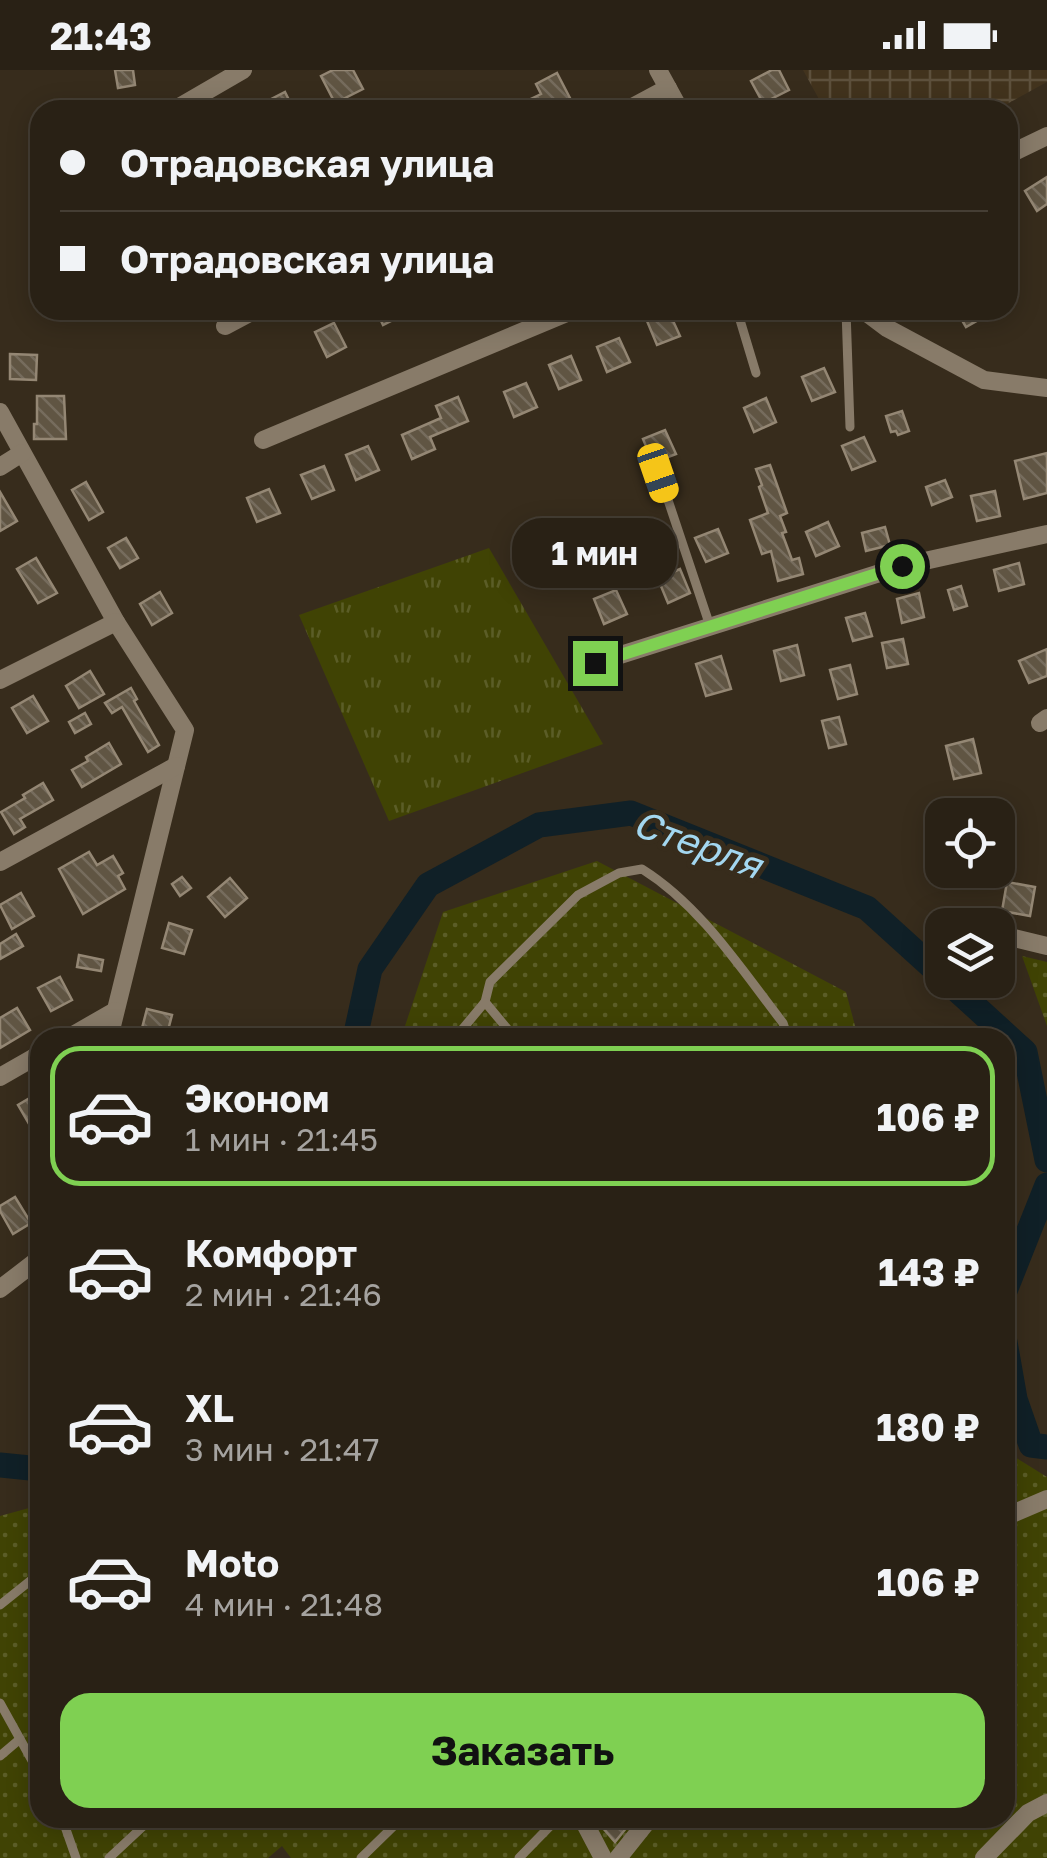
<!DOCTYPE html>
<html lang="ru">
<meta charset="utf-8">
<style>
:root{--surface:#292115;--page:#31291e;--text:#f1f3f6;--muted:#a5a3a0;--line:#453e34;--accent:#7fd052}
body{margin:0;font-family:"Golos Text",sans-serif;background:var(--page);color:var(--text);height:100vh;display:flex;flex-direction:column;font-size:38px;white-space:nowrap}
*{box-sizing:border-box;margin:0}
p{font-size:32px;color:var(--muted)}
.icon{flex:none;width:55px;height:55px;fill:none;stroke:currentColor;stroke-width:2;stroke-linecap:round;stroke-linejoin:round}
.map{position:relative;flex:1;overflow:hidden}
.details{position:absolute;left:30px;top:958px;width:985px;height:800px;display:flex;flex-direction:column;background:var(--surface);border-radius:30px;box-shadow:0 5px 25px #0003,0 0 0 2px var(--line)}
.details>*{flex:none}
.guide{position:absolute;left:30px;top:30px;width:988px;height:220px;border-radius:30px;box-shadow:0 5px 25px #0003,0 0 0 2px var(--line);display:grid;align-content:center;height:220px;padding:0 30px;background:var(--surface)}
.tools{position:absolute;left:925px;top:728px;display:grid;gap:20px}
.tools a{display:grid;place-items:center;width:90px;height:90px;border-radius:20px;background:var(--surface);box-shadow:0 5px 25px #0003,0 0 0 2px var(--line);font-size:50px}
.end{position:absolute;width:45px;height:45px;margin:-22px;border:12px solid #7fd052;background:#111;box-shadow:0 0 0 5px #111}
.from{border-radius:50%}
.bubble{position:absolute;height:70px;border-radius:30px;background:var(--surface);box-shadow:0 5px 25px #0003,0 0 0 2px var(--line);font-size:32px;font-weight:700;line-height:70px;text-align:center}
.car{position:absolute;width:30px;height:60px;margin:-30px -15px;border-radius:12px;box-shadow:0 0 8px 2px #0007;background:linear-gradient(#f5c518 24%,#345 0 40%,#f5c518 0 76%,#345 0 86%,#f5c518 0)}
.guide b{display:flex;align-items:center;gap:35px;height:95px;font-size:38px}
.guide b+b{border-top:2px solid var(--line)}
.guide i{width:25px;height:25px;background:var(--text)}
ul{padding:18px 0 0;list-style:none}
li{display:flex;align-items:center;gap:30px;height:140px;margin:0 20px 15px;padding:0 10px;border:5px solid transparent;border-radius:30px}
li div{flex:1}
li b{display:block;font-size:38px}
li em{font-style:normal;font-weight:700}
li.current{border-color:var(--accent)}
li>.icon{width:90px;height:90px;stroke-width:1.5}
.button{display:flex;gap:20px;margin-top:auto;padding:20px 30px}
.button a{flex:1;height:115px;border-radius:30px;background:var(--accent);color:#111;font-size:40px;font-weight:700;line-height:115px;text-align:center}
.status{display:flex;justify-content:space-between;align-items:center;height:70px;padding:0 50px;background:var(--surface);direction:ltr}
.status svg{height:28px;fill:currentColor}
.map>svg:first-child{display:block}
.industrial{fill:url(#industrial-grid)}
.grass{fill:url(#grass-tufts)}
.park{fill:url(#park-dots)}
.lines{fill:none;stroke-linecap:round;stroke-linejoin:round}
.river{stroke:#102027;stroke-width:25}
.building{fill:url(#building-back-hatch);stroke:#948774;stroke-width:2.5}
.lane{stroke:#887b69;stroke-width:9}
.street{stroke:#887b69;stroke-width:18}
.route{stroke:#7fd052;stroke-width:12}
.labels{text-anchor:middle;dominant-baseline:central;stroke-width:10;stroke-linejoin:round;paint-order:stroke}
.water-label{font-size:38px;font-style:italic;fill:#a3d7f0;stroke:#372c1c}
</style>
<div class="status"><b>21:43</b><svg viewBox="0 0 49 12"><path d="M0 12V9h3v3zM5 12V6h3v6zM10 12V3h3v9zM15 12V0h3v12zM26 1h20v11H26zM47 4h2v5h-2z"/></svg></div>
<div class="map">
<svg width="1047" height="1788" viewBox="0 0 1047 1788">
<defs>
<pattern id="industrial-grid" width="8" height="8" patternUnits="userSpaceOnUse" patternTransform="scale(2.5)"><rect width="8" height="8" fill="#42331d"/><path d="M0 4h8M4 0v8" fill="none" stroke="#5d503c"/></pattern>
<pattern id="grass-tufts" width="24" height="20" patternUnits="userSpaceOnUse" patternTransform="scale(2.5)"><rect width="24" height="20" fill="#404304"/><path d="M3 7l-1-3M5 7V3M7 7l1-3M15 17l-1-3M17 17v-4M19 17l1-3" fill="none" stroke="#5b5d27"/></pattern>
<pattern id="park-dots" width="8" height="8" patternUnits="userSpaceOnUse" patternTransform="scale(2.5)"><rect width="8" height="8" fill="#404304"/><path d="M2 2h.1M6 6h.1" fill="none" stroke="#5b5d27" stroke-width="1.8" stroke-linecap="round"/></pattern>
<pattern id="building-back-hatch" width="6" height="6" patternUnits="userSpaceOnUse" patternTransform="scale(2.5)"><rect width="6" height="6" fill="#605543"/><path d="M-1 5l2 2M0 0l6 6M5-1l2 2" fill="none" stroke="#766c5d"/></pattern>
</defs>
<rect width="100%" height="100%" fill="#372c1c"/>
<!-- industrial -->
<polygon class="industrial" points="803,0 1047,0 1047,12 996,40 825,40"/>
<!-- grass -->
<polygon class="grass" points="489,478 603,674 389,751 299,545"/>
<!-- park -->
<g class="park">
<polygon points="597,791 846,922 858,967 401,968 443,842"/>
<polygon points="1022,886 1047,892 1047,956"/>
<polygon points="1005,1381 1047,1407 1047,1788 291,1788 282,1776 268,1788 0,1788 0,1446 40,1435 40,1748 1005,1748"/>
</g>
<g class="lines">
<!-- river -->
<g class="river">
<polyline points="946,910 1025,982 1047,1090"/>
<polyline points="355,968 370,899 428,815 539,755 631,743 867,838 942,906"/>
<polyline points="1005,1221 1047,1115"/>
<polyline points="1005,1272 1015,1329 1031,1375 1047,1377"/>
<polyline points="0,1395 40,1399"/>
</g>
</g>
<!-- building -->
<g class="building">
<polygon points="115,0 133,0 135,15 118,18"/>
<polygon points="333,0 353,0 363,19 335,33 321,6"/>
<polygon points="772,0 779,0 789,20 763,33 751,11"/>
<polygon points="557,3 572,32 556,40 508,40 541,24 536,14"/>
<polygon points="285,22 294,40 250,40"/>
<polygon points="1047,107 1047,134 1037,141 1025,121"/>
<polygon points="376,240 413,240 383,255"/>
<polygon points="956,240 996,240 966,257"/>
<polygon points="669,242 680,266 657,275 647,251"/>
<polygon points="334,253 346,277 327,287 315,262"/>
<polygon points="619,268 630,292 607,302 597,277"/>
<polygon points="10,284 37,285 36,310 10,309"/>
<polygon points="571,286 581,310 559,319 549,295"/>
<polygon points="824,298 835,322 812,331 802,307"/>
<polygon points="526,313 537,337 514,347 504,322"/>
<polygon points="37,326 64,326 66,369 34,369 34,354 37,354"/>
<polygon points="458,327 468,351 430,367 435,379 412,389 402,365 441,348 436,336"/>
<polygon points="766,328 776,352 754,362 744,338"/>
<polygon points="902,341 909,361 898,365 896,361 891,362 886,346"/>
<polygon points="665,360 676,384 653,393 643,369"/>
<polygon points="864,367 875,391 852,400 842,376"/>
<polygon points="368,376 379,400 356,410 346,385"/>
<polygon points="1047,383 1047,423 1024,429 1015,391"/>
<polygon points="770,395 787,443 780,446 786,462 782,463 792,490 799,488 803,504 778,511 771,481 762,484 750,450 768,443 759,417 762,415 756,399"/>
<polygon points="324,396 334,420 312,429 301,405"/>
<polygon points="945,410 952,427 932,435 926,417"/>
<polygon points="86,412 103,442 89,450 72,420"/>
<polygon points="269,419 280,443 257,452 247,428"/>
<polygon points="995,421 1000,446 977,451 971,426"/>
<polygon points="0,422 17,451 0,461"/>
<polygon points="828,452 839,476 816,486 806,462"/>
<polygon points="885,457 890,475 866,481 862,463"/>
<polygon points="718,459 728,483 706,492 695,468"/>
<polygon points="126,468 138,488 120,498 108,478"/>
<polygon points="36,488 57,523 38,533 17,499"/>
<polygon points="1019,493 1024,514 999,521 994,500"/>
<polygon points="680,499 690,523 668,533 658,509"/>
<polygon points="961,516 967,536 954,540 948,520"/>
<polygon points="616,520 627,544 604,554 594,529"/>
<polygon points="160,522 172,543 152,555 140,534"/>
<polygon points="919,523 924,547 902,553 897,529"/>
<polygon points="865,543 872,566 853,571 846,548"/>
<polygon points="903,569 908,594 887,598 882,573"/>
<polygon points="797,575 804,605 781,611 774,581"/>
<polygon points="1047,579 1047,606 1029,613 1019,591"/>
<polygon points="721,586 731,619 706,626 696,594"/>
<polygon points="850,595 857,624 838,629 830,600"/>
<polygon points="90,601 104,624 79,638 66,616"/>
<polygon points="131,618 137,629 134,631 159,675 148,682 122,637 112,643 105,633"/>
<polygon points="33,626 48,651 27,663 12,638"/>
<polygon points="85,643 91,654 75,663 69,652"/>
<polygon points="839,647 846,674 829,678 822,651"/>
<polygon points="973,669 981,703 954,709 946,676"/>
<polygon points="109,673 121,694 82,717 72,700 88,691 86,687"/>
<polygon points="43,713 53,730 20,749 25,757 14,764 1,742 25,728 23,725"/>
<polygon points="89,782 97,795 113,786 123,803 118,806 125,819 83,844 59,799"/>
<polygon points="182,807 191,818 180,826 172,814"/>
<polygon points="230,808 247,828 225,847 208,827"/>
<polygon points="1007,812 1035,817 1030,846 1002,841"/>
<polygon points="21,823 34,846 12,859 0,835"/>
<polygon points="169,853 192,860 184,884 162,878"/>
<polygon points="16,864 23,876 0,889 0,874"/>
<polygon points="79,885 103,890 101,901 77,897"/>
<polygon points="60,907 72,930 51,941 38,918"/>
<polygon points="17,938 30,960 0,978 0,948"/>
<polygon points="147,939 172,945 166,968 141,962"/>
<polygon points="40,1022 40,1054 32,1059 18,1035"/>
<polygon points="15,1127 31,1153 13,1164 0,1141 0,1136"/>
<polygon points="614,1748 620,1748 627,1757 615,1772 602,1757"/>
</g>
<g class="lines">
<!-- lane -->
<g class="lane">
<polyline points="737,240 756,303"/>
<polyline points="846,240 850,357"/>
<polyline points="659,403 710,556"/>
<path d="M485,932L490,912L578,825L619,803L642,799C701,836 741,899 783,953L788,968"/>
<polyline points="455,968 485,932 515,968"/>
<polyline points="0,1535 40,1503"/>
<polyline points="0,1633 40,1705"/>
<polyline points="0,1686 20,1669"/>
<polyline points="62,1748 76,1788"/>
<polyline points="109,1788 152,1748"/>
<polyline points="361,1788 402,1748"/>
<polyline points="519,1788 558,1748"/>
</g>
<!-- street -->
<g class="street">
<polyline points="658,0 680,40"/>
<polyline points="174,40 243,0"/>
<polyline points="627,40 668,18"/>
<polyline points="1008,85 1047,66"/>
<polyline points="863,240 887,258 984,310 1047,318"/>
<polyline points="225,256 255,240"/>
<polyline points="0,342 116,552 185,660 109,968"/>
<polyline points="263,370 574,240"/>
<polyline points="0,397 22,383"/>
<polyline points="595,593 902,496 1047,464"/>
<polyline points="0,610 116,552"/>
<polyline points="1040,653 1047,648"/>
<polyline points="0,792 176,696"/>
<polyline points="998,864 1047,876"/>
<polyline points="68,968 115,941"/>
<polyline points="0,1007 40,984"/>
<polyline points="0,1219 40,1188"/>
<polyline points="1005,1447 1047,1429"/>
<polyline points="582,1748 603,1788"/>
<polyline points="618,1788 650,1748"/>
<polyline points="984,1788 1028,1743 1047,1733"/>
</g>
</g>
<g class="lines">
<!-- route -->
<polyline class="route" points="595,593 902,496"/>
</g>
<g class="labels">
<!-- water labels -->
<g class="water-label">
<text transform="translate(698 773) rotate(20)">Стерля</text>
</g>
</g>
</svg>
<div class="tools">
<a><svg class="icon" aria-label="locate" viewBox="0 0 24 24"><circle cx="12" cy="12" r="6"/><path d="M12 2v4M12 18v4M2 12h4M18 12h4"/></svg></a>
<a><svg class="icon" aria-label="layers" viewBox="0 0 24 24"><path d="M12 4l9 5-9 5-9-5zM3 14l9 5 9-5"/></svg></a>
</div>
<i class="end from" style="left:902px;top:496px"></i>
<i class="end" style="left:595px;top:593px"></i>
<div class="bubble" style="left:512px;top:448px;width:165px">1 мин</div>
<i class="car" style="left:658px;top:403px;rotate:161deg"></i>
<div class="guide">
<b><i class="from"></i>Отрадовская улица</b>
<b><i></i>Отрадовская улица</b>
</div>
<section class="details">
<ul>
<li class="current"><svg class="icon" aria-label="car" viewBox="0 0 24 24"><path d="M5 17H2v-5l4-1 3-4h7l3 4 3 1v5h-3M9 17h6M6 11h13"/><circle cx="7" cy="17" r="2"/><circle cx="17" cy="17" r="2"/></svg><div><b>Эконом</b><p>1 мин · 21:45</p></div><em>106 ₽</em></li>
<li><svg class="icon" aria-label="car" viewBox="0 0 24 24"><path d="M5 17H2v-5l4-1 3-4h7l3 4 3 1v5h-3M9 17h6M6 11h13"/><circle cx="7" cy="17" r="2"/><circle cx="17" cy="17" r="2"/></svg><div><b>Комфорт</b><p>2 мин · 21:46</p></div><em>143 ₽</em></li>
<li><svg class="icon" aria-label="car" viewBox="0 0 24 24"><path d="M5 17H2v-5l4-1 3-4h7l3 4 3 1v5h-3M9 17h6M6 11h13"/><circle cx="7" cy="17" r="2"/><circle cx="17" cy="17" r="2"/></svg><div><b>XL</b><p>3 мин · 21:47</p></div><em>180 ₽</em></li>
<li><svg class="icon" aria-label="car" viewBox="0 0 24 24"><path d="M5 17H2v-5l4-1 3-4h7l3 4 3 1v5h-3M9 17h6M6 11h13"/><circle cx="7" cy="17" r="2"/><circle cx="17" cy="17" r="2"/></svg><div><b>Moto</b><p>4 мин · 21:48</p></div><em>106 ₽</em></li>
</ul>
<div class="button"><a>Заказать</a></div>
</section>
</div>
